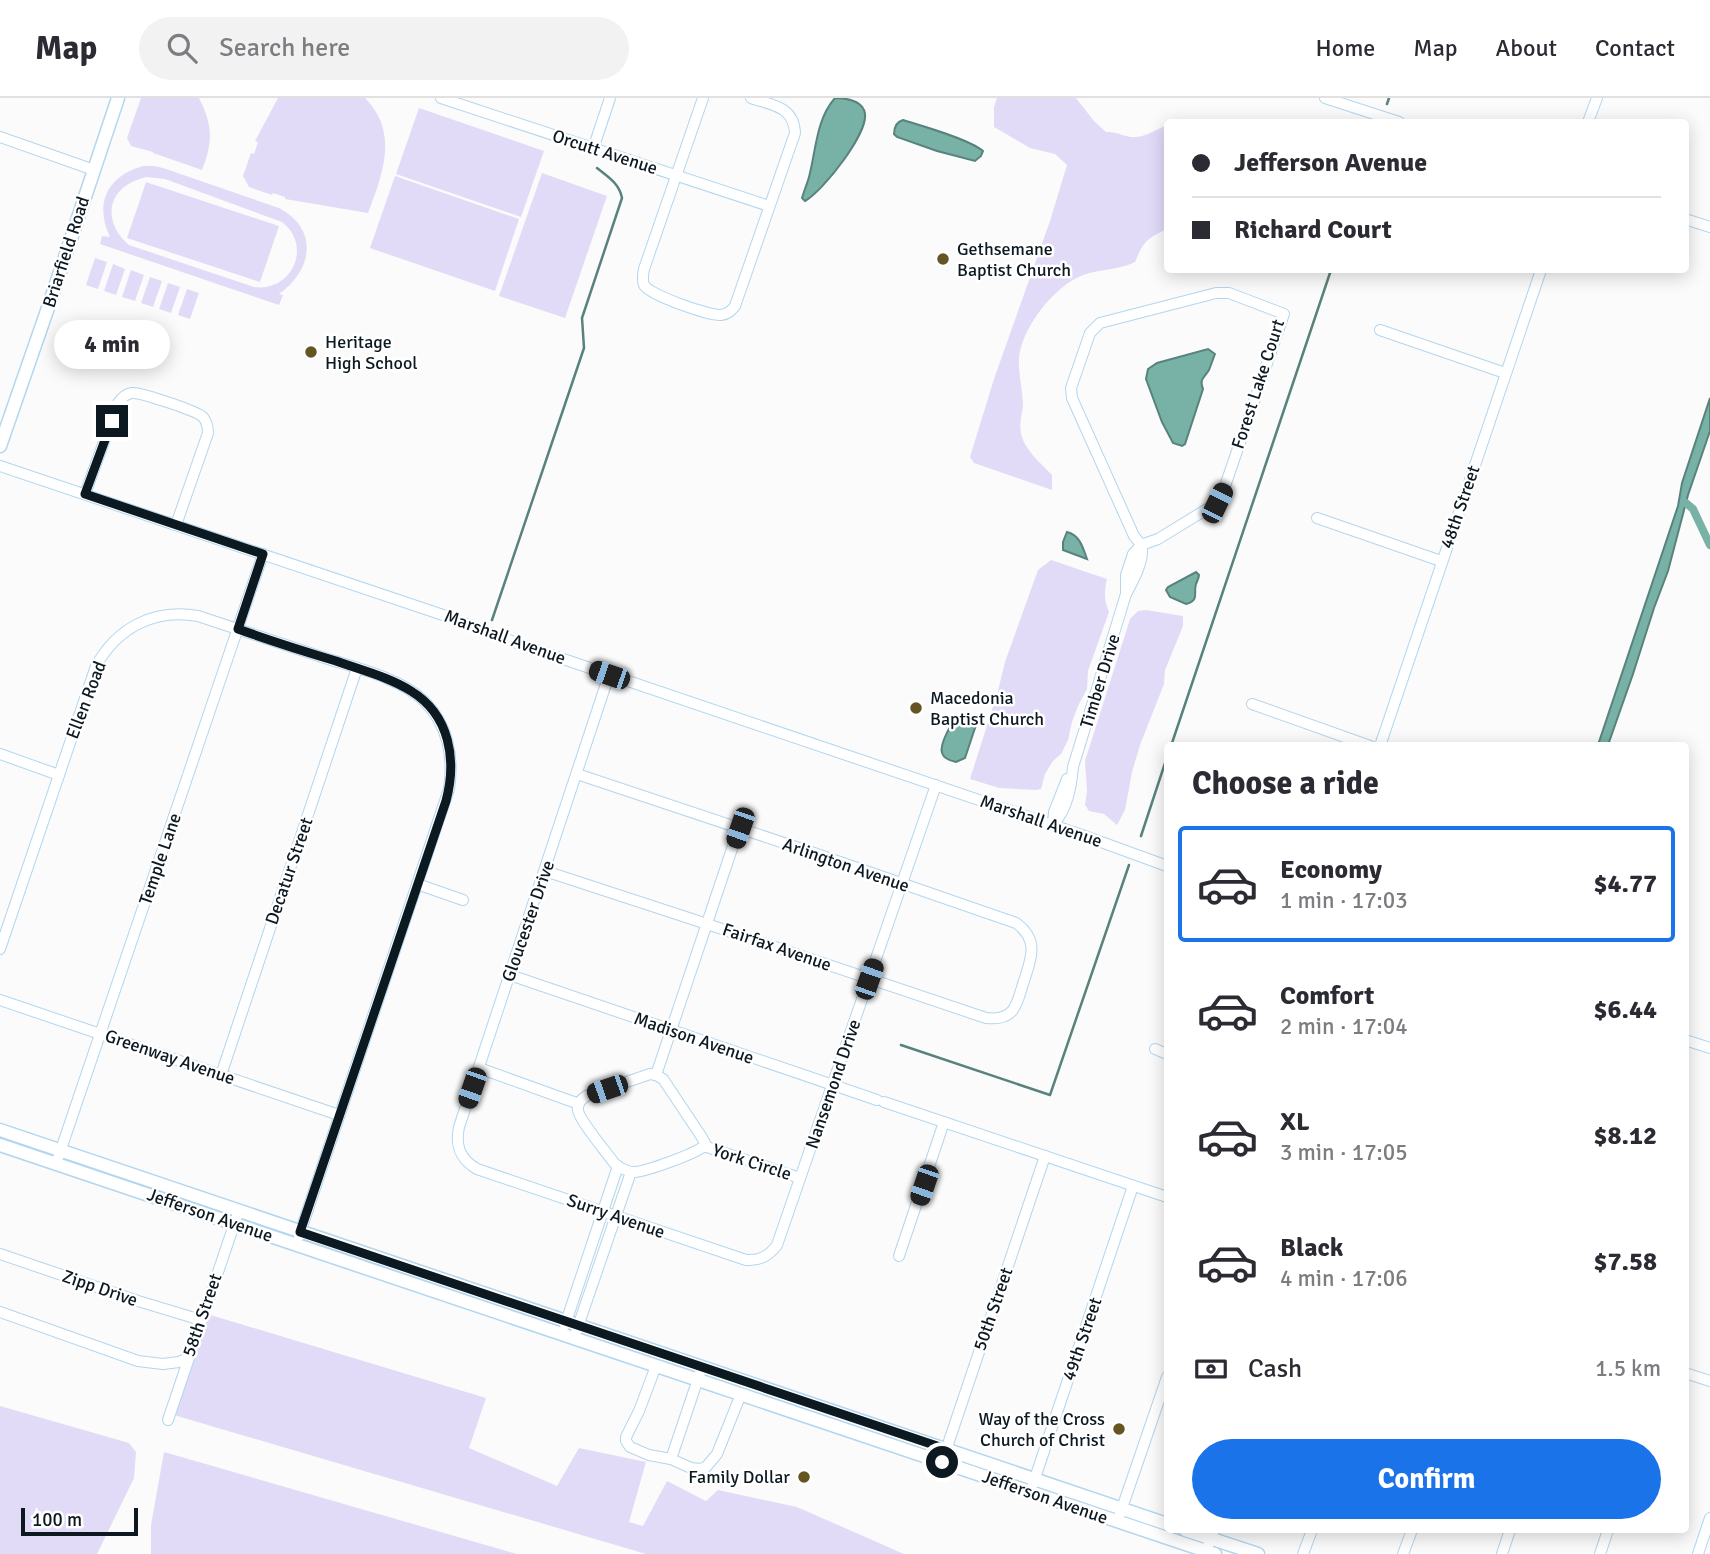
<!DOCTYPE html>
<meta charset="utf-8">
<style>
:root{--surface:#fff;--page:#f2f2f3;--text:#2b2b33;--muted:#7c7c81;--line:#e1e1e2;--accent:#1a73e8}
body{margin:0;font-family:Signika,sans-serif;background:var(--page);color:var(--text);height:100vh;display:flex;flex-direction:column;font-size:26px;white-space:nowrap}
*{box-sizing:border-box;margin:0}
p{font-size:23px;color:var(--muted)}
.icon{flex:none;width:38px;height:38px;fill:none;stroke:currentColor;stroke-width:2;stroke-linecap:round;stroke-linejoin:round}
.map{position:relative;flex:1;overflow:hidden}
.panel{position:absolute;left:1164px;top:644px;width:525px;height:791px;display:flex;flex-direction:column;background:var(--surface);border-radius:7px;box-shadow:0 4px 18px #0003}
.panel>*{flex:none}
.guide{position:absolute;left:1164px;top:21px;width:525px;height:154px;border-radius:7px;box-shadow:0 4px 18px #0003;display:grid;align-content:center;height:154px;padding:0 28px;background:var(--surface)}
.scale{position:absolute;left:21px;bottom:18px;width:117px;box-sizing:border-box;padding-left:7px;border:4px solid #0c1921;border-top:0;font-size:19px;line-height:24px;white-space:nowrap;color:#0c1921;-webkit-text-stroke:5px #fff;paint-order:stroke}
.end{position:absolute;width:32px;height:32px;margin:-16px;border:9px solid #0c1921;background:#fff;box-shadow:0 0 0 4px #fff}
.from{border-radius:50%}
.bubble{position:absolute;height:49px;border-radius:24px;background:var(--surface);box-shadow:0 4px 18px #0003;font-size:23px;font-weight:700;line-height:49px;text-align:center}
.car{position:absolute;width:21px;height:42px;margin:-21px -10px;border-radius:9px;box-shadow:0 0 5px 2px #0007;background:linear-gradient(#222 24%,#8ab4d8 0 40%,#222 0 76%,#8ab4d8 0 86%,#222 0)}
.guide b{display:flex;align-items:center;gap:24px;height:66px;font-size:26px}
.guide b+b{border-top:2px solid var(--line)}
.guide i{width:18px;height:18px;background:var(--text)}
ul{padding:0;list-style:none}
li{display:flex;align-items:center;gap:21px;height:116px;margin:0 14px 10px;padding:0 14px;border:4px solid transparent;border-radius:7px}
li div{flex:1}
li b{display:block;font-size:26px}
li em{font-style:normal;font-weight:700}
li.active{border-color:var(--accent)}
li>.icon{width:63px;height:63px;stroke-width:1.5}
h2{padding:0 28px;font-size:32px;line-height:84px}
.pay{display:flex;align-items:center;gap:18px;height:77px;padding:0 28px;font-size:26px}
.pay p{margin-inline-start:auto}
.button{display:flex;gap:14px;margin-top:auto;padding:14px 28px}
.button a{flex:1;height:80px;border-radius:42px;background:var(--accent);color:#fff;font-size:28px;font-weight:700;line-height:80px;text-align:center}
header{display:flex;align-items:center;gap:42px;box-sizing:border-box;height:98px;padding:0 35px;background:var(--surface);border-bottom:2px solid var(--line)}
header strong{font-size:33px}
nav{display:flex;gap:38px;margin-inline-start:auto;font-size:24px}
.search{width:490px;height:63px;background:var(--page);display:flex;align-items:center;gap:18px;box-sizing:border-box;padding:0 24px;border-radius:38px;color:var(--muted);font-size:26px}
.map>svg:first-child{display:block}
.green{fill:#e2dbf8;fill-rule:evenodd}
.water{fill:#78b1a5;stroke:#58837d;stroke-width:2}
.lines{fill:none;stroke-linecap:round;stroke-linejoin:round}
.stream{stroke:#58837d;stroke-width:2.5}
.canal{stroke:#78b1a5;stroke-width:8}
.minor-casing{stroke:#b3d6ee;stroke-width:12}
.major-casing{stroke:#b3d6ee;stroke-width:15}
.minor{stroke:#fff;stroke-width:10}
.major{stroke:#fff;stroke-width:12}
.route{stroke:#0c1921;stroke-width:9}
.poi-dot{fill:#645522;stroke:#fff;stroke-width:2.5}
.labels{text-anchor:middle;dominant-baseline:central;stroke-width:5;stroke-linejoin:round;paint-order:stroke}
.street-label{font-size:18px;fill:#0c1921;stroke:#fff}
.poi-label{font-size:18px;fill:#0c1921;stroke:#fff;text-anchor:start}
</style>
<header>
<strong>Map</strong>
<div class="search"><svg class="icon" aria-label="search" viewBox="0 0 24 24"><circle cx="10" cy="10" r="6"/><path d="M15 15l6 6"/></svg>Search here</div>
<nav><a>Home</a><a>Map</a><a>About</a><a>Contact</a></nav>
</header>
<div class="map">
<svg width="1710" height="1456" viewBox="0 0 1710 1456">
<rect width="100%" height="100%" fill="#fbfbfb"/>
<!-- green -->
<g class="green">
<path d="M141,0H199C213,27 213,45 202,72L153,55V54L131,48L127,40Z"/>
<path d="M278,0H365C399,34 383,76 368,115L285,101V99L273,95L272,97L249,89L243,78L251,55L254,56L258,44L255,43Z"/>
<path d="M997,0H1076L1094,23L1106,34C1116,33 1124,39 1134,39C1146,39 1157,31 1167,27V131C1146,141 1144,143 1135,164C1115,174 1092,170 1073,182C1049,196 1022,231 1019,260C1018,275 1023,292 1023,308C1022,316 1019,326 1021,335C1024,352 1041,365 1052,377V392L974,365L970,359L994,281L1050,123L1067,67L1055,56L1030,50L994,29V9Z"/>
<polygon points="419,10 544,53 521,119 396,76"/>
<path d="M143,68H154L163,70L279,110C319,131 313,172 279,196L283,197L279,207L100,146L102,138L110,139C94,106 107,78 143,68ZM147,79L165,81L282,124C313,148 292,194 254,189L129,147C100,122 108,87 147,79Z"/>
<polygon points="542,75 607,98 565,220 499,198"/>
<polygon points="395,78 519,121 495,193 370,150"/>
<polygon points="146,84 279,128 260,184 127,140"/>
<polygon points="95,160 107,164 98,191 86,187"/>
<polygon points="113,166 125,171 116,197 104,193"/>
<polygon points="131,172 144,177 135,203 122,199"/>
<polygon points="150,179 162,183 153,209 141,205"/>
<polygon points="168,185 180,189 171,215 159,211"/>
<polygon points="187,191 199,195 190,221 178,217"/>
<path d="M1051,462L1107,481C1104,494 1104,503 1109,514L1088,573L1087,591L1078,608L1072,624L1068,642L1061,656L1053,663L1045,676L1041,691L1036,692L999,690L970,681L998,593L1005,564L1038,472Z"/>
<polygon points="1146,512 1183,518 1183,528 1165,572 1164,586 1140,647 1132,674 1125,712 1117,727 1104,716 1089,713 1085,707 1087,693 1085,663 1130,521 1138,513"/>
<polygon points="204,1215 486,1300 469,1350 557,1388 579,1350 646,1364 629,1424 643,1428 667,1383 706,1403 718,1392 797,1409 904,1456 646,1456 174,1317"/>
<polygon points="0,1308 129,1345 136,1354 134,1380 97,1456 0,1456"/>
<polygon points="164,1354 517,1456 151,1456 151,1427"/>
</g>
<!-- water -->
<g class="water">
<path d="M835,0C844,0 860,2 864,12C873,31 822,94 805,103L802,100C804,93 807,86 809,79C816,53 816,21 835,0Z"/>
<path d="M903,22C922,28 969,41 983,53L981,58L975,63L937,53L897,39L894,36C894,30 896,24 903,22Z"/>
<path d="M1208,251L1215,256C1213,261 1211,267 1209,272C1204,280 1199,281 1203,291L1185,346L1182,348L1173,345L1162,324L1146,281L1148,271L1157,265Z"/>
<polygon points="1710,300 1710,333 1688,397 1668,473 1654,510 1633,576 1608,647 1598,647 1678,408 1682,385"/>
<path d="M1067,434C1080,437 1083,450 1087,461L1063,452V444Z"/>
<path d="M1196,474L1199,477C1199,480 1197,483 1196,486C1193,496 1200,502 1186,506L1170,499L1166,492L1168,489Z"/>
<path d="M958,618L970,620L976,627L965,660L956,664C951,663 944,661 942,655C939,647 952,623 958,618Z"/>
</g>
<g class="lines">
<!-- stream -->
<g class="stream">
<polyline points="1387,6 1389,0"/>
<path d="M492,522L584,250L582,220L622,100C619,85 608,79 597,70"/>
<polyline points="1171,648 1331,172"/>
<polyline points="1141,738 1167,659"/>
<polyline points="901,947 1050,997 1129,767"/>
</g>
<!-- canal -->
<polyline class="canal" points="1686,405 1693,411 1710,447"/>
<!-- minor casing -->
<g class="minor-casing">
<g id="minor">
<polyline points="441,0 769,108"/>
<path d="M703,0L644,171C643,176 642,182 644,187C649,197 710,218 721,217C728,216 731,213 735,208L795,35C794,8 771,7 751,0"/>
<polyline points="1325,0 1399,24"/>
<polyline points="1588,24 1597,0"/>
<polyline points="0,39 94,72"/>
<polyline points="593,51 610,0"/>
<polyline points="1685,121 1710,129"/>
<polyline points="1380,232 1505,275"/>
<polyline points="0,368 443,517 522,547 1082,737 1167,768"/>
<path d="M85,396L118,305C122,300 125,296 132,295C140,294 197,313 203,319C207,324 208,329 208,335L176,427"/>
<polyline points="1317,420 1441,463"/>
<path d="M609,577L459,1029C455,1048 460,1061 477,1071L746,1162C760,1163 769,1158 777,1147L936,687"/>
<polyline points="1252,606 1370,648"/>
<polyline points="1380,648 1541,172"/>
<polyline points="0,656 59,677"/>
<polyline points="1053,726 1054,714 1067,681"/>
<path d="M1053,727C1067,711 1071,691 1073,669L1126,496C1132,485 1146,460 1141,447C1139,443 1136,441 1134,438L1072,300L1071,290L1090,235L1100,225L1216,195H1229L1284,216L1224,391L1217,405L1158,441L1141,447L1133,456L1126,477V496"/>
<path d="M545,773L707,826L986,920C995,921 1006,920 1012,913C1018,906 1020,895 1023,886C1030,863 1041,843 1016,825L814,755L577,676"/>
<polyline points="417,786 463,802"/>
<path d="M0,851L96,568C117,530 154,510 198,518C240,532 283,546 325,560C356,570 400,580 423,602C448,626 454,659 449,691L299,1138"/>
<polyline points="510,877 877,1002"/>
<polyline points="0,902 339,1017"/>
<polyline points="1685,942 1710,950"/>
<polyline points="1155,951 1167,956"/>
<polyline points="479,970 579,1006"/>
<path d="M650,976L656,977L663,981L701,1038L705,1045L704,1048C695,1056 647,1073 635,1074C627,1074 620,1070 614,1065C607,1055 579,1022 578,1012C577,1005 581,1002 586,998Z"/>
<polyline points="221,977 357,570"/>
<polyline points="656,977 739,730"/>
<polyline points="884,1004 1167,1099"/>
<polyline points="704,1048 800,1080"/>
<polyline points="56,1066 263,456"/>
<polyline points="0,1156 138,1203 201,1222"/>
<polyline points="899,1158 944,1024"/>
<polyline points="0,1214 138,1263 163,1266 179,1264 188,1260"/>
<polyline points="565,1227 618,1068"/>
<polyline points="574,1240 631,1074"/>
<polyline points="656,1268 639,1313 626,1339 626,1343 630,1349 649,1357 671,1361 691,1370 701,1371 706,1369 717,1356 741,1296"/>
<polyline points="1685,1275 1710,1283"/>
<polyline points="168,1322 239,1112"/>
<polyline points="671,1361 702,1269"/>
<polyline points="942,1364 1045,1058"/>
<polyline points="1033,1386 1133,1088"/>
<polyline points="1120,1416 1167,1279"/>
<polyline points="1206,1453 1214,1432"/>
<polyline points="1303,1456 1312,1432"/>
<polyline points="1403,1456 1412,1432"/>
<polyline points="1502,1456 1510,1432"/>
<polyline points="1600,1456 1608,1432"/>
<polyline points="1698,1456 1710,1420"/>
</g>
</g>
<!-- major casing -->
<g class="major-casing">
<g id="major">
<polyline points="0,348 50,204 118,0"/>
<polyline points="0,1032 1167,1426"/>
<polyline points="0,1047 1215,1456"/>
<polyline points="1185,1432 1258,1456"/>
</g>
</g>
<!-- minor -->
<use href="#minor" class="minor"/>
<!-- major -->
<use href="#major" class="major"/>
</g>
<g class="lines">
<!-- route -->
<path class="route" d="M112,323L85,396L263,456L238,531C271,543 303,553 336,563C361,572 389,579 411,593C450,617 457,662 446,703L300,1134L946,1351L942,1364"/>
</g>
<!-- markers -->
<g class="poi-dot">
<circle cx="943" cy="161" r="7"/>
<circle cx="311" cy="254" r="7"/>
<circle cx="916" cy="610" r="7"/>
<circle cx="1119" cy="1331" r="7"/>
<circle cx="804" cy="1379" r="7"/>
</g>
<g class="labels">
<!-- street labels -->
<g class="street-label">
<text transform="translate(605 54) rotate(18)">Orcutt Avenue</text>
<text transform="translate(66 154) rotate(-72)">Briarfield Road</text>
<text transform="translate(1258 286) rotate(-72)">Forest Lake Court</text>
<text transform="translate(1460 409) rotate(-71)">48th Street</text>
<text transform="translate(505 539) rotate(20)">Marshall Avenue</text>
<text transform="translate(1100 583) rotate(-73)">Timber Drive</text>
<text transform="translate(86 602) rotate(-69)">Ellen Road</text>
<text transform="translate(1041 723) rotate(19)">Marshall Avenue</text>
<text transform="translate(160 761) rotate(-71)">Temple Lane</text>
<text transform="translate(846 767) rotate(19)">Arlington Avenue</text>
<text transform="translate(289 773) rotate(-71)">Decatur Street</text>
<text transform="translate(528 823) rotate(-71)">Gloucester Drive</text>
<text transform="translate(777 849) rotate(19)">Fairfax Avenue</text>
<text transform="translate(694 940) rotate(19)">Madison Avenue</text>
<text transform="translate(170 959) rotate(19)">Greenway Avenue</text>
<text transform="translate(833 986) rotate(-71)">Nansemond Drive</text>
<text transform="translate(752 1064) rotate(18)">York Circle</text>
<text transform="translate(210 1117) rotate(19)">Jefferson Avenue</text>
<text transform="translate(616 1118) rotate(19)">Surry Avenue</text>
<text transform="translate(100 1190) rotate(19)">Zipp Drive</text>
<text transform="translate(993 1211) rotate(-71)">50th Street</text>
<text transform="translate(202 1217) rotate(-71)">58th Street</text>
<text transform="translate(1082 1241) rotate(-71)">49th Street</text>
<text transform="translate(1045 1399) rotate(19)">Jefferson Avenue</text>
</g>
<!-- poi labels -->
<g class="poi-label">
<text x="957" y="151">Gethsemane<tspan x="957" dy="21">Baptist Church</tspan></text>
<text x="325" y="244">Heritage<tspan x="325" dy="21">High School</tspan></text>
<text x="930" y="600">Macedonia<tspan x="930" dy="21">Baptist Church</tspan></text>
<text x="1105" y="1321" text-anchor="end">Way of the Cross<tspan x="1105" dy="21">Church of Christ</tspan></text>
<text x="790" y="1379" text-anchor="end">Family Dollar</text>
</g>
</g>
</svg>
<div class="scale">100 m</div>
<i class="end from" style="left:942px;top:1364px"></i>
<i class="end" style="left:112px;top:323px"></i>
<div class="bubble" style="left:54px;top:222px;width:116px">4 min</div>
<i class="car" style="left:1217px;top:405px;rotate:26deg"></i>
<i class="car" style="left:609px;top:577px;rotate:289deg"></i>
<i class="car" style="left:740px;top:730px;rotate:199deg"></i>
<i class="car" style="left:869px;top:881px;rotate:19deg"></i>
<i class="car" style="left:472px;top:990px;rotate:199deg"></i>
<i class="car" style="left:607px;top:991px;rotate:251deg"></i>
<i class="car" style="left:924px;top:1087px;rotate:199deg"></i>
<div class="guide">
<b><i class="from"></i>Jefferson Avenue</b>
<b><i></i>Richard Court</b>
</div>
<section class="panel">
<h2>Choose a ride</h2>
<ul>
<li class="active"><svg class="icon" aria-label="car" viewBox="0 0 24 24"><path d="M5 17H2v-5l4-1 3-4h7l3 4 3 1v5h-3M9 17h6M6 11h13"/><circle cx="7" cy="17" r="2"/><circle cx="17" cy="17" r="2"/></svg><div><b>Economy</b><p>1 min · 17:03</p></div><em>$4.77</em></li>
<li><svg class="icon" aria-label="car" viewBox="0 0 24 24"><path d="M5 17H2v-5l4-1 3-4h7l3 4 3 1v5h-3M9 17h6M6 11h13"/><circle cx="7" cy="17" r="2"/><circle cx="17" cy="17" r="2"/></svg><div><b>Comfort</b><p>2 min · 17:04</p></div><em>$6.44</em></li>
<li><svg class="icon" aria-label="car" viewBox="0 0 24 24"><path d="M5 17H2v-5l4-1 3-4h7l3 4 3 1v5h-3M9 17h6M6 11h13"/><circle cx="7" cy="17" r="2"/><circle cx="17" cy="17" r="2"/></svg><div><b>XL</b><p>3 min · 17:05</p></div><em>$8.12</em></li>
<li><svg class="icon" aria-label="car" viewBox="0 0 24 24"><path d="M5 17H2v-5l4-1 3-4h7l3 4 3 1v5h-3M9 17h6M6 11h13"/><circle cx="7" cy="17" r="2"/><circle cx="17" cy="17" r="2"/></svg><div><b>Black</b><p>4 min · 17:06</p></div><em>$7.58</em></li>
</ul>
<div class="pay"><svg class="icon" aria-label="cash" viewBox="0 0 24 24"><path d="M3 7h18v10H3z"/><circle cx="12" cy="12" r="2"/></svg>Cash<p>1.5 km</p></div>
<div class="button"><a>Confirm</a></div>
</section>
</div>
